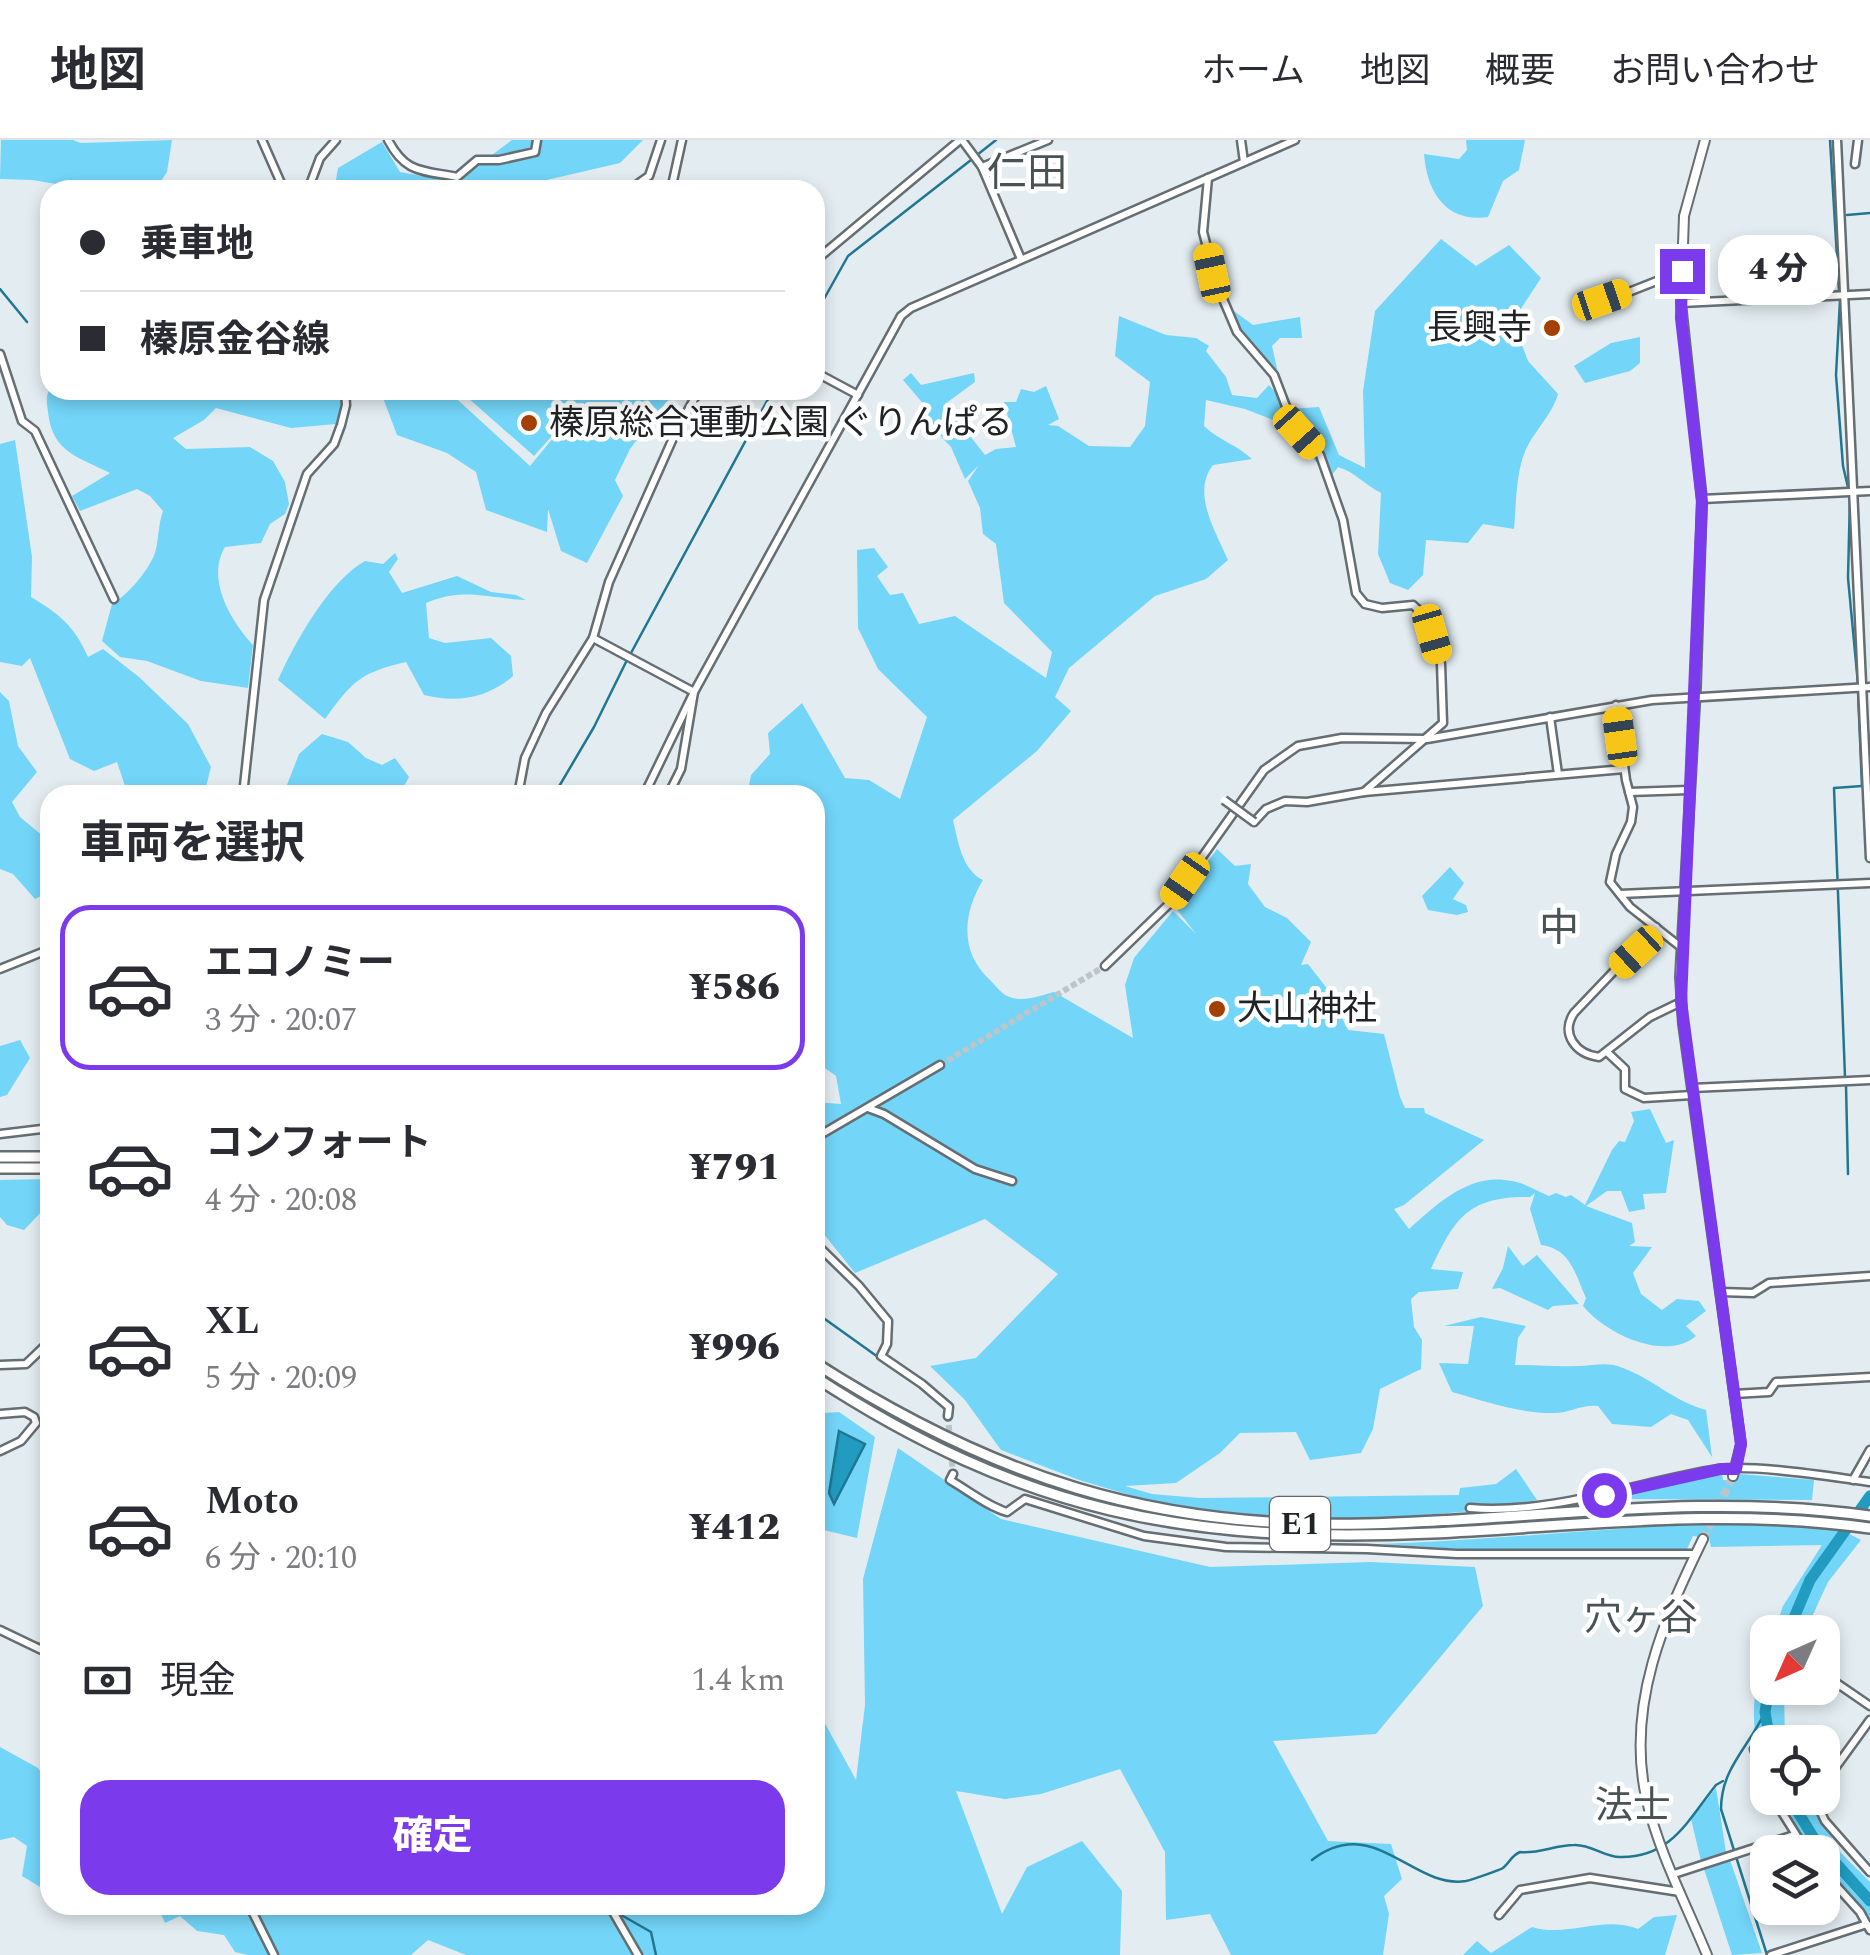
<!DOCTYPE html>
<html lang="ja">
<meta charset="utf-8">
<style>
:root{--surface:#fff;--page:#f2f2f3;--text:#2b2b33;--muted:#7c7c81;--line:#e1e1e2;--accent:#7c3aed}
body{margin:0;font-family:Spectral,"Noto Sans JP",serif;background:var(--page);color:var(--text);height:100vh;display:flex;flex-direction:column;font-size:38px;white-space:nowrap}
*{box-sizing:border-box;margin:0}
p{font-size:32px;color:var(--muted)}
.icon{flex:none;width:55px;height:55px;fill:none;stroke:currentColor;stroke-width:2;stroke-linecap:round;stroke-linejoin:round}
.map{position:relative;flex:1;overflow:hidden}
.details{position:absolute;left:40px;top:645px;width:785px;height:1130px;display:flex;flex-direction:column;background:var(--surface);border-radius:30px;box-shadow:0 5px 15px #0003}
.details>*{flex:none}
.hud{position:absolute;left:40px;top:40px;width:785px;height:220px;border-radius:30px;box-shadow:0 5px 15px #0003;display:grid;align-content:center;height:220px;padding:0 40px;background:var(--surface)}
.needle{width:65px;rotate:225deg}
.fabs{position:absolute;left:1750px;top:1475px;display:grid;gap:20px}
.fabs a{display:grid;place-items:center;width:90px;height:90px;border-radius:20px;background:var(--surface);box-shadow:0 5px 15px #0003;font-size:50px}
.end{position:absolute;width:45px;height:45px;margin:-22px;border:12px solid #7c3aed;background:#fff;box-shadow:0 0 0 5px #fff}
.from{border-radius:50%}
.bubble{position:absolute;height:70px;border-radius:30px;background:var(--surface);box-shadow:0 5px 15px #0003;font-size:32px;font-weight:800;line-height:70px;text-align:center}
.car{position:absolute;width:30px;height:60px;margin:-30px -15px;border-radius:12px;box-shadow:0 0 8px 2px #0007;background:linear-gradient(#f5c518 24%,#345 0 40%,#f5c518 0 76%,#345 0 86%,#f5c518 0)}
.hud b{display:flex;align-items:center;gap:35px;height:95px;font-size:38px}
.hud b+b{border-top:2px solid var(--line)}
.hud i{width:25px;height:25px;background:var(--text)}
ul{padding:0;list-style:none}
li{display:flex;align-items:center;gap:30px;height:165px;margin:0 20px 15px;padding:0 20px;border:5px solid transparent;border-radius:30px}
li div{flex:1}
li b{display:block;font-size:38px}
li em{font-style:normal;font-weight:800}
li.on{border-color:var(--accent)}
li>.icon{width:90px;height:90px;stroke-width:1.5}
h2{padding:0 40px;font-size:45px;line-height:120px}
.pay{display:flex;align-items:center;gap:25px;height:110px;padding:0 40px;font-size:38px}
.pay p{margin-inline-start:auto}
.button{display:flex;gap:20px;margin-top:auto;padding:20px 40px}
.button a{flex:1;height:115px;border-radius:30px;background:var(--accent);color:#fff;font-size:40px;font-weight:800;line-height:115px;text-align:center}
header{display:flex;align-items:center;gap:60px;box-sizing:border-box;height:140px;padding:0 50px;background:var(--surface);border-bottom:2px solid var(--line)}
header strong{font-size:48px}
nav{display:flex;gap:55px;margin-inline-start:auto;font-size:35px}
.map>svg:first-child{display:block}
.green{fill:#73d5f8}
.water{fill:#219bc0;stroke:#217792;stroke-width:2.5}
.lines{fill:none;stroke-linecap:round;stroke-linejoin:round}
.stream{stroke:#217792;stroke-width:2.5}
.river{stroke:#219bc0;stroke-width:11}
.minor-tunnel{stroke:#bcc5c8;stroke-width:6;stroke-dasharray:6 3;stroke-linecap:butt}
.major-tunnel{stroke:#bcc5c8;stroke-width:8;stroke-dasharray:8 4;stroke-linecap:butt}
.minor-casing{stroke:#656e72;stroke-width:11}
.major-casing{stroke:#656e72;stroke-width:12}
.highway-casing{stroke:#656e72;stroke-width:14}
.minor{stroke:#fff;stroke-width:6}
.major{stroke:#fff;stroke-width:8}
.highway{stroke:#fff;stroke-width:9}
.minor-bridge-casing{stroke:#656e72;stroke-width:11;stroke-linecap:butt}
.minor-bridge{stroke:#fff;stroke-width:6}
.route{stroke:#7c3aed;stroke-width:12}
.poi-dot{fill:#a34002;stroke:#fff;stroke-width:4}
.labels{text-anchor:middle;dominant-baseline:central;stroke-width:9;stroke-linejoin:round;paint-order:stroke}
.shield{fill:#fff;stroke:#636667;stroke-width:2.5}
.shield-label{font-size:32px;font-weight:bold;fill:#202426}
.poi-label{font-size:35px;fill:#202426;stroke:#fff;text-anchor:start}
.neighbourhood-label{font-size:38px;fill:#495255;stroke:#fff}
.quarter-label{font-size:40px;fill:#495255;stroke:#fff}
</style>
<header>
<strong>地図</strong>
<nav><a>ホーム</a><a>地図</a><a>概要</a><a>お問い合わせ</a></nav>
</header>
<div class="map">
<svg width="1870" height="1815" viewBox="0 0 1870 1815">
<rect width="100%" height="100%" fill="#e3edf1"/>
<!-- green -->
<g class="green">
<polygon points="1,0 73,0 81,3 172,0 167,32 155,50 92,50 32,40 0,39"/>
<polygon points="512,0 643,0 620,23 504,50 378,50 357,43 357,50 334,50 338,28 382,2 400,32 456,42"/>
<path d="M1466,0H1525L1519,30L1503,41L1488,77C1446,83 1427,52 1424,14L1459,19L1467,10Z"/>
<path d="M1441,99L1476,126L1509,105L1541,138L1513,181L1528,221L1558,254C1551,278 1531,293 1523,317C1516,338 1516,366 1514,389L1483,384L1468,403L1426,400L1423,435L1408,450L1390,443L1378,414L1381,353C1365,345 1355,332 1338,327L1329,339L1289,286L1245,269L1206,260L1204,286C1220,301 1237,305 1252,319L1213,325C1191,353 1216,392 1228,420L1206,439L1155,456L1069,528L1055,557L1071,571L1037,611L953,680C958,701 962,730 983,740C963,773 959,812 990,840C995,845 1001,853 1007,856C1022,863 1039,856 1054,852L1133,898L1125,845L1134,818L1173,771L1196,794L1175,767L1217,709L1235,726L1251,724L1248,744L1265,767L1287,778L1311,802L1301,825L1308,824L1329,851L1348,890L1384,894L1400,957L1405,968H1424L1425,973L1484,1000L1404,1065L1394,1069L1409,1089C1438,1063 1470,1032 1512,1041C1525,1043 1537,1051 1549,1056L1556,1053L1566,1057L1571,1055L1585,1065L1612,1010L1619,1001L1625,1002L1634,981L1631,972L1650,969L1666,1003L1674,1000L1666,1053L1643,1054L1645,1069L1629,1072L1621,1051H1607L1586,1066L1632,1083L1635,1102L1629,1106L1652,1107L1633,1133L1641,1154L1662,1170L1677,1159L1699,1161L1706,1171L1686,1186L1696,1196C1665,1222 1606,1194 1583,1166L1586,1158C1575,1134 1571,1109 1541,1105L1530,1069L1535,1053L1530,1057C1468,1056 1455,1078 1431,1129L1463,1132L1458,1149L1419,1152L1411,1159L1414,1187L1422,1200L1421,1229L1380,1249L1373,1289L1361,1313L1310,1320L1296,1292L1240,1293L1220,1313L1176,1343L1125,1346L1152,1354L1199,1358L1459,1355L1460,1348L1496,1344L1516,1329L1537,1360L1484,1370L1402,1377L1280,1380L1173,1368L1079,1340L1001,1310L965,1260L930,1226L976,1218L1058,1134L985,1079L855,1133L815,1083V962L841,964L836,936L815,921V736L818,731L815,655H747L751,635L770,614L768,593L802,563L845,638L869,640L900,659L927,577L878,529L858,488L857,410L874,408L888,427L877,436L890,455L903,453L919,484L955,476L1046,538L1052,512L1004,463L996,404L983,394L980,368L968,341L979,325L965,339L951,307L931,286L926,267L903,240L911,233L921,245L974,233L975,242L945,264L985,315L996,309L1016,307L1004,262H1016L1021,249L1034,252L1046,246L1059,279L1048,285L1058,286L1089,306L1130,307L1145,286L1150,242L1115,216L1119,176L1166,195L1196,198L1209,206L1206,211L1226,237L1232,255L1257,258L1269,245L1290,269L1319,267L1339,315L1365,328L1363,251L1375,171Z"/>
<polygon points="1234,171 1253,185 1300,177 1302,198 1280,198 1272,206 1279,237 1238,186"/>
<polygon points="1640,197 1640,223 1630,231 1585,243 1574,226 1611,203"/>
<path d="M50,248L340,250L343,260L336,284L291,288L216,268L204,280L173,298L186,309L250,307L273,321L285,342L289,364L285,374L270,384L261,403L225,407C206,439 230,480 253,505L248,548L201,541L147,521L120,517L102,501L112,464C127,456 149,430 155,413C159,399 158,385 163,371L150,356L137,349L80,371L72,356L110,333C78,317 52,312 48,272C47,262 45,258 50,248Z"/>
<polygon points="380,250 447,250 530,326 586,258 534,316 459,250 668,250 675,254 665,280 635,271 621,278 648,285 630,309 615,340 623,356 587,423 561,411 548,369 547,392 486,370 476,332 447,313 397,295"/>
<path d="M15,300L32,417L31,457C59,474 74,485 88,517L103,509L139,537L188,584L211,627L204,655H128L117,622L94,631L70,619L30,518L22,526L0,522V304Z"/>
<path d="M395,413L398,419L389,432L402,453L457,436L491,452L516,455L526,460C487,458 463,447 426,463L429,498L445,503L491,498L511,516L513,536C487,559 456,563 424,555L406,522C359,533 353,541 325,579L278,540C295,502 329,441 365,421L383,424Z"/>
<polygon points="0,552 9,561 18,606 37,632 12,662 20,677 50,702 50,762 41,756 35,759 13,734 0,729"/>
<polygon points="322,594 348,602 366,618 382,625 395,618 409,637 399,655 283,655 299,614"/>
<polygon points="1450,727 1464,743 1453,759 1466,765 1468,772 1457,775 1428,770 1422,756"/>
<polygon points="20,900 30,918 7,955 0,957 0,906"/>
<polygon points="50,1039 50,1074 43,1070 24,1090 7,1085 0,1077 0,1040"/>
<polygon points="1508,1106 1523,1126 1537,1115 1579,1164 1553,1166 1548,1170 1500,1148 1492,1149 1503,1128"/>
<path d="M1481,1177L1526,1186L1518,1198L1515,1225C1535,1225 1557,1227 1577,1226C1594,1226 1607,1221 1623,1228C1653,1239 1675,1262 1706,1270L1712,1317L1688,1280L1671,1274L1651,1287L1612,1284L1598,1266C1581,1264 1568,1274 1552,1273C1517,1273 1484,1261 1452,1252L1439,1223L1468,1224L1474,1186H1444Z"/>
<polygon points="839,1272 875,1297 857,1398 815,1388 815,1306 823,1273"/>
<polygon points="898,1308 1001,1379 1210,1427 1371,1422 1475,1427 1483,1466 1376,1594 1273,1601 1328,1701 1391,1704 1402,1739 1384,1756 1389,1774 1383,1815 1231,1815 1210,1774 1166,1780 1165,1712 1120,1629 1041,1654 1005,1659 956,1651 1002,1774 1027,1727 1082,1701 1122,1751 1120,1815 466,1815 428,1800 411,1815 248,1815 235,1812 224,1795 197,1791 180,1776 165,1783 161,1774 173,1765 815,1765 815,1565 856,1640 865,1565 863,1439"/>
<polygon points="1722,1334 1723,1340 1736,1341 1740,1334 1814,1340 1812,1360 1613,1359 1638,1349"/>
<path d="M1742,1382L1836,1387L1861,1400L1828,1442L1805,1492H1774L1783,1466L1822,1405L1711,1407L1709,1398L1693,1396L1687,1409H1462L1378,1404C1500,1400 1620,1386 1742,1382Z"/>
<path d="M1767,1510L1768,1548H1784L1785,1602H1768L1767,1633C1748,1587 1751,1556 1767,1510Z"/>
<polygon points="0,1607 38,1628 50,1645 50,1753 22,1736 27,1706 14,1697 0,1700"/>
<polygon points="1716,1648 1726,1712 1701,1721 1691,1679"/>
<polygon points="1778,1658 1807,1658 1841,1713 1870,1742 1870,1781 1823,1721 1822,1712 1815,1712 1786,1677"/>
<polygon points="1730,1720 1762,1813 1732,1815 1704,1729"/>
<path d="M1677,1775L1665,1815H1463L1477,1801L1491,1813L1532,1787C1568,1798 1602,1775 1638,1789L1654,1777Z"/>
</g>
<!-- water -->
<polygon class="water" points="839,1291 865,1304 834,1364 829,1353"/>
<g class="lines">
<!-- stream -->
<g class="stream">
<polyline points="1830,0 1839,151"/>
<polyline points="977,15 996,0"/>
<polyline points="1847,75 1870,73"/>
<polyline points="0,149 27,182"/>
<polyline points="1840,160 1836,235 1843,326 1850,356 1848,438 1858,544"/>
<polyline points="815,175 848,116 971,20"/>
<polyline points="631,513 773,250"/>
<polyline points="1858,552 1862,646"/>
<polyline points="554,655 594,587 627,520"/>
<polyline points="1845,937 1834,648 1862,646"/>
<polyline points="1846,945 1848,1034"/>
<polyline points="815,1172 899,1232"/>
<polyline points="918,1245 931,1256"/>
<polyline points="0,1486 16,1494"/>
<polyline points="23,1498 50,1508"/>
<path d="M1765,1572C1749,1607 1721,1628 1721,1669L1767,1815"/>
<path d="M1312,1720C1374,1672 1413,1750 1466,1741C1471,1740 1500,1730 1503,1728C1510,1722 1511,1716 1520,1712C1539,1714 1555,1705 1574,1705C1591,1704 1604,1717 1620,1717C1671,1718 1688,1680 1716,1645L1723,1641"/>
<polyline points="619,1765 623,1776 651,1792 656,1815"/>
</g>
<!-- river -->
<g class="river">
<polyline points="1788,1492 1810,1440 1870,1356"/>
<polyline points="1769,1548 1765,1572 1770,1602"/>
<polyline points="1789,1658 1815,1700 1870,1761"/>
</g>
<!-- minor-tunnel -->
<g class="minor-tunnel">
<polyline points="940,925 1105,826"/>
<polyline points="948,1276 953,1334"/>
</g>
<!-- major-tunnel -->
<polyline class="major-tunnel" points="1703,1399 1733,1336"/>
<!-- minor casing -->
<g class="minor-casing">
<g id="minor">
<polyline points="262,0 284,50"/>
<path d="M388,0C406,34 422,30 457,37L477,20H499L535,12L537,0"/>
<polyline points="962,0 982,27 1021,119"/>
<polyline points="1241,0 1244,22"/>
<polyline points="1837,0 1870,718"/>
<polyline points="1855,24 1858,0"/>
<polyline points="982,27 1048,0"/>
<polyline points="1208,38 1203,92 1217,145 1237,192 1274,235 1292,282 1320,315 1343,380 1356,453 1365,464 1382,468 1413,465 1428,479 1441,524 1443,583 1364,652"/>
<polyline points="308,50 320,18 336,0"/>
<polyline points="629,50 649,36 661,0"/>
<polyline points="671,50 682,0"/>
<polyline points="815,121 960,0"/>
<polyline points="1681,163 1870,154"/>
<polyline points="1583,170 1682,131"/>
<polyline points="0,214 22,281 35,291 114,459"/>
<polyline points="815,232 858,255"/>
<polyline points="1702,359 1870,351"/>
<polyline points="593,498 694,552 681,629 668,655"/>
<polyline points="1616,565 1626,640 1633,667 1631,682 1616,714 1610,742 1630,767 1682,808"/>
<polyline points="1550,577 1558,634"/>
<polyline points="1629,652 1689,650"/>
<polyline points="243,655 264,460 307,334 334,304 341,285 346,265 345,250"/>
<polyline points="518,655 525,618 546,573 593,498 609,442 674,296 699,250"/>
<polyline points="644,655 694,552 901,176 911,168 1295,0"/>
<polyline points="1254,682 1266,669 1285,661 1307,662 1364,652 1624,629"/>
<polyline points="1620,754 1870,743"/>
<path d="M1656,787L1574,873C1560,894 1576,914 1599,917L1650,877L1681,862"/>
<polyline points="1105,826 1168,765 1264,630 1298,606 1342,598 1427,599 1652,560 1870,547"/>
<polyline points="0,829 50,809"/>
<polyline points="1608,913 1625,929 1625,949 1644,958 1692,955"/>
<polyline points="1692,948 1870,940"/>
<polyline points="868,968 884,974 975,1029 1012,1041"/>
<polyline points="0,994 50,988"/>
<polyline points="815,998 940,925"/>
<polyline points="815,1103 859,1146 888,1181 887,1204 881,1216 922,1244 949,1267 948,1276"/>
<polyline points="1720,1152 1753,1153 1769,1143 1870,1136"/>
<polyline points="0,1225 26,1224 50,1201"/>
<polyline points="1734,1254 1769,1252 1776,1242 1870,1237"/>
<polyline points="0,1274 25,1272 34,1277 36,1283 21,1301 0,1311"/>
<path d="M953,1334L950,1340C969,1351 987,1366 1007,1372L1025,1359L1144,1396L1226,1407L1367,1409L1457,1414H1695"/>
<polyline points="1853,1340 1870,1310"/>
<path d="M1470,1368C1550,1375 1639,1342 1718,1329C1753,1324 1832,1337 1870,1342"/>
<polyline points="0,1490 50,1514"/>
<polyline points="1822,1533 1870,1566"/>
<polyline points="1754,1609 1768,1645"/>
<polyline points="1822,1646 1870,1580"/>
<polyline points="1773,1658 1807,1712"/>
<polyline points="1814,1658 1825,1681 1870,1732"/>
<polyline points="1822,1730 1860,1772 1870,1790"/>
<polyline points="1674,1734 1794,1695"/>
<polyline points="249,1765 274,1815"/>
<polyline points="609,1765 638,1815"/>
<polyline points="1499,1775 1520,1750 1590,1738 1680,1752"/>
<polyline points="1771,1815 1867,1784"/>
</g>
</g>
<!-- major casing -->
<g class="major-casing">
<g id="major">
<polyline points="1705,0 1684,76 1681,163 1702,359 1696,547 1680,837 1683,884 1741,1304 1733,1336"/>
<path d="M1703,1399C1664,1479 1626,1565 1646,1657C1658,1711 1686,1764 1707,1815"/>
</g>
</g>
<!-- highway casing -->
<g class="highway-casing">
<g id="highway">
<polyline points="0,1017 50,1017"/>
<polyline points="0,1028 50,1028"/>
<path d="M815,1223C993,1337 1152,1389 1364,1384C1533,1380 1701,1352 1870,1376"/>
<path d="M815,1237C1022,1372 1188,1404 1432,1393C1579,1386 1723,1367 1870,1388"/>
</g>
</g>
<!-- minor -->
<use href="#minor" class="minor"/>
<!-- major -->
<use href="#major" class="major"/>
<!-- highway -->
<use href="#highway" class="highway"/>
<!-- minor-bridge casing -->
<g class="minor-bridge-casing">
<polyline id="minor-bridge" points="1224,660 1254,682"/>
</g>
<!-- minor-bridge -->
<use href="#minor-bridge" class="minor-bridge"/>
</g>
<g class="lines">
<!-- route -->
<polyline class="route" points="1604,1355 1721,1329 1736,1329 1741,1304 1681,862 1702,362 1681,178 1682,131"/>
</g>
<!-- markers -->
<g class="poi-dot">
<circle cx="1552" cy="188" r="10"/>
<circle cx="529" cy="283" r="10"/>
<circle cx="1217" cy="869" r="10"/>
</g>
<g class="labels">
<!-- shield labels -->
<rect class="shield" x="1270" y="1357" width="60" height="54" rx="8"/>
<g class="shield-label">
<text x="1300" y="1384">E1</text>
</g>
<!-- poi labels -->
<g class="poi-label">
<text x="1532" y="188" text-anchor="end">長興寺</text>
<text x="549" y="283">榛原総合運動公園 ぐりんぱる</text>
<text x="1237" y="869">大山神社</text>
</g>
<!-- neighbourhood labels -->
<g class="neighbourhood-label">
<text x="1641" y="1479">穴ヶ谷</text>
<text x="1633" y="1667">法士</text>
</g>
<!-- quarter labels -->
<g class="quarter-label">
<text x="1027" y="34">仁田</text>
<text x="1559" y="789">中</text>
</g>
</g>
</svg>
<div class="fabs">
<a><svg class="needle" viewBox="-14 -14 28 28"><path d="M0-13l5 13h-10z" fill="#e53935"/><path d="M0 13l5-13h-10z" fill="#7c7c81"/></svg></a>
<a><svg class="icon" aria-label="locate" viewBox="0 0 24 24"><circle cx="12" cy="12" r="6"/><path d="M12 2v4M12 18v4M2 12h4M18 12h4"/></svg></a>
<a><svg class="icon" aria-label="layers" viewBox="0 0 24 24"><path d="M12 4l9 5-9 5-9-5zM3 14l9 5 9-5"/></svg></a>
</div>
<i class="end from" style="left:1604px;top:1355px"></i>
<i class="end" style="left:1682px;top:131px"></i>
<div class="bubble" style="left:1718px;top:95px;width:120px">4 分</div>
<i class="car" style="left:1212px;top:133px;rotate:348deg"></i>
<i class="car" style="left:1602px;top:160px;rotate:71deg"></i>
<i class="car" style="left:1299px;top:292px;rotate:138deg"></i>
<i class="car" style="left:1432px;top:494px;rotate:164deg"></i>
<i class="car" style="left:1620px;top:597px;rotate:352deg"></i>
<i class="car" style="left:1185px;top:741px;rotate:215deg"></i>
<i class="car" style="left:1636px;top:812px;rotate:227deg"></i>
<div class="hud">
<b><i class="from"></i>乗車地</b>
<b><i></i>榛原金谷線</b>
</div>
<section class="details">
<h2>車両を選択</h2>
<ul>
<li class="on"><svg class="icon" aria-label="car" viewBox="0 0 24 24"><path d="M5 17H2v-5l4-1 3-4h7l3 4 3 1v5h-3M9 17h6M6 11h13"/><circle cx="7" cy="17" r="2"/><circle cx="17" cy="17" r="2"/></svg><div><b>エコノミー</b><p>3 分 · 20:07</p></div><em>¥586</em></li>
<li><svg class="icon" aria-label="car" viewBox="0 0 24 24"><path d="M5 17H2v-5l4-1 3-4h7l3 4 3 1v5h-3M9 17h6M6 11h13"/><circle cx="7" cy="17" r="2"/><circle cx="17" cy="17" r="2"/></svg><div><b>コンフォート</b><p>4 分 · 20:08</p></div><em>¥791</em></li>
<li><svg class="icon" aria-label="car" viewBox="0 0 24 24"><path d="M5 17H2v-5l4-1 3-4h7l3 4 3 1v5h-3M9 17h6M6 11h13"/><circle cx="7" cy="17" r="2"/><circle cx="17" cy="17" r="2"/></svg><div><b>XL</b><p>5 分 · 20:09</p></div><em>¥996</em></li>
<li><svg class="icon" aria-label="car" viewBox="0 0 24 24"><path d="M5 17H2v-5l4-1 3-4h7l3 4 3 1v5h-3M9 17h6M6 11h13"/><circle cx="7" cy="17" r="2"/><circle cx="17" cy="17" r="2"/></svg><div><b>Moto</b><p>6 分 · 20:10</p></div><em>¥412</em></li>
</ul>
<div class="pay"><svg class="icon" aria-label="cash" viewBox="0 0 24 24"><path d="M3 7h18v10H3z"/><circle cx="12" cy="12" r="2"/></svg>現金<p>1.4 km</p></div>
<div class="button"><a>確定</a></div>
</section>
</div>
